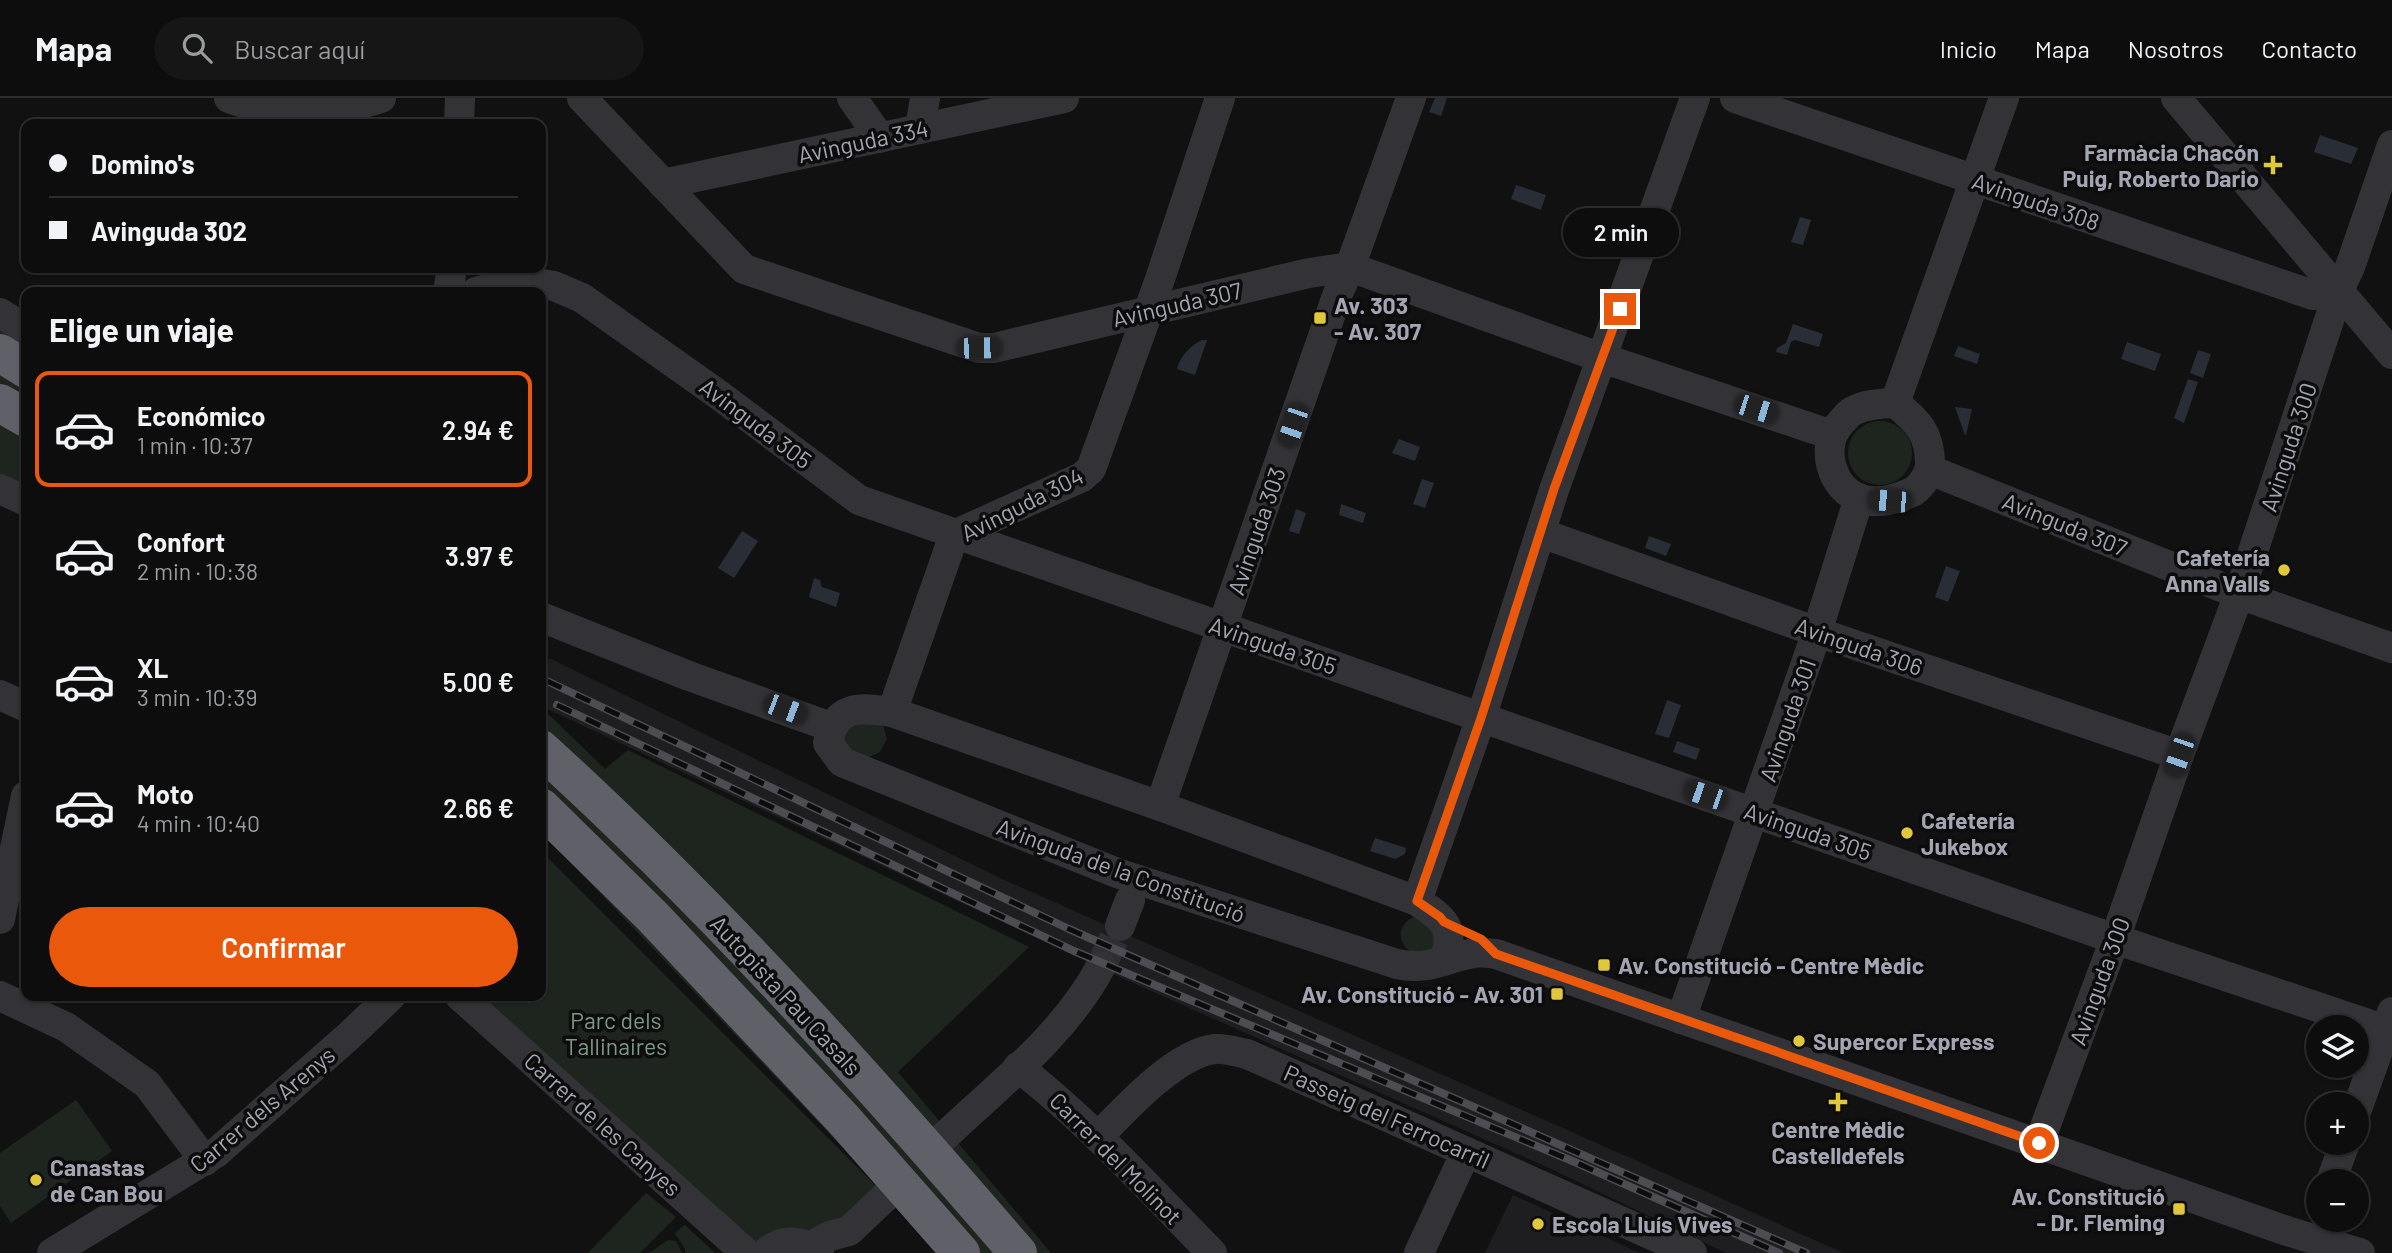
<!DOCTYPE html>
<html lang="es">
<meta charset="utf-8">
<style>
:root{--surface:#0d0d0e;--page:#161617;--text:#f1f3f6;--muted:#9a9c9e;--line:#2d2d2e;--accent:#ea580c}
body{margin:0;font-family:Barlow,sans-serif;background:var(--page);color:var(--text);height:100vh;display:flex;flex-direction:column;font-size:26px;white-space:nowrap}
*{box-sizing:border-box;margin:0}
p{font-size:23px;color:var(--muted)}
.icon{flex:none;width:38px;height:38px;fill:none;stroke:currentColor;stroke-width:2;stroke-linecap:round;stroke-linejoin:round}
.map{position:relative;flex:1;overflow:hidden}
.details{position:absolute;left:21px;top:189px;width:525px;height:714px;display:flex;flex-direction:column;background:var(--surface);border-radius:14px;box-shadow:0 2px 5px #0004,0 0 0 2px var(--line)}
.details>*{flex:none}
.top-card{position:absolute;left:21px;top:21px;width:525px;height:154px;border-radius:14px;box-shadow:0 2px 5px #0004,0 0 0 2px var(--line);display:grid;align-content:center;height:154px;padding:0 28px;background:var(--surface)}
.tools{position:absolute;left:2306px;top:917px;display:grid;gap:14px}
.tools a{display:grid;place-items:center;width:63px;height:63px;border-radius:50%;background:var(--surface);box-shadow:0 2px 5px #0004,0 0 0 2px var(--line);font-size:35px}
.end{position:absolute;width:32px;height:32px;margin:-16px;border:9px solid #ea580c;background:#fff;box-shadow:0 0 0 4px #fff}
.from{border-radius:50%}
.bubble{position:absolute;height:49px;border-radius:24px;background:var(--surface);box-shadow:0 2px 5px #0004,0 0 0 2px var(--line);font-size:23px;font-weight:600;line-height:49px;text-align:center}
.car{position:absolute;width:21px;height:42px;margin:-21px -10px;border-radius:9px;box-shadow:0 0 5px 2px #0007;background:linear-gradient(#222 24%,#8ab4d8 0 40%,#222 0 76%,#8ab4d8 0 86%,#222 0)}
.top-card b{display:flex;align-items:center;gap:24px;height:66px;font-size:26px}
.top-card b+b{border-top:2px solid var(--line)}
.top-card i{width:18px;height:18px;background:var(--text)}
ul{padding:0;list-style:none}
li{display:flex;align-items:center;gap:21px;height:116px;margin:0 14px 10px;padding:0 14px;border:4px solid transparent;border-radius:14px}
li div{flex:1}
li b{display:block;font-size:26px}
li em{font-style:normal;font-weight:600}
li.current{border-color:var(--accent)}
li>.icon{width:63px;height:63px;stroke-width:1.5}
h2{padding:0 28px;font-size:32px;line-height:84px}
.primary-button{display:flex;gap:14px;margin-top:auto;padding:14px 28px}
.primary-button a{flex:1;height:80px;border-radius:42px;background:var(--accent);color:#fff;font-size:28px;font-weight:600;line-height:80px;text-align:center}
header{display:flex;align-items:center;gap:42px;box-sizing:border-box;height:98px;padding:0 35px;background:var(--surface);border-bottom:2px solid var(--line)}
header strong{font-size:33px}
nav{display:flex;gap:38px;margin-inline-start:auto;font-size:24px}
.search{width:490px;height:63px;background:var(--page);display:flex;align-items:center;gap:18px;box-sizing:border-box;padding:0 24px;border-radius:38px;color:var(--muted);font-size:26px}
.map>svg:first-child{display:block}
.built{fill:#1e1d1f}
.green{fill:#1e251f}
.water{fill:#292d35}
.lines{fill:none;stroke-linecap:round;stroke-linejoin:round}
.minor-tunnel{stroke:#2e2f32;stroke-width:30;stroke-dasharray:30 15;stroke-linecap:butt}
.minor{stroke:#333237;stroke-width:30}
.highway{stroke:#5f6068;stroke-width:38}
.rail-casing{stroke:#4c4c52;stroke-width:8}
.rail{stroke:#0c0c0d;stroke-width:5;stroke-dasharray:16;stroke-linecap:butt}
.route{stroke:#ea580c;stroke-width:9}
.poi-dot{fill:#e1c73b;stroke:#0c0c0d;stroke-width:2.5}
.labels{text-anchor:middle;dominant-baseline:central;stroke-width:7;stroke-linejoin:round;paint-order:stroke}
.street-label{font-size:23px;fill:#a4a5b2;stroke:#0c0c0d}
.poi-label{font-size:23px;font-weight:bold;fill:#a4a5b2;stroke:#0c0c0d;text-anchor:start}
.park-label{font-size:23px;fill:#7c9b84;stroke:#0c0c0d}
</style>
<header>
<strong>Mapa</strong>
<div class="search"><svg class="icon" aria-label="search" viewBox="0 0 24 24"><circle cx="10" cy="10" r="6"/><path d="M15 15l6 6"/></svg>Buscar aquí</div>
<nav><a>Inicio</a><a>Mapa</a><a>Nosotros</a><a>Contacto</a></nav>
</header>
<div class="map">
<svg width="2392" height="1155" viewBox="0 0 2392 1155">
<rect width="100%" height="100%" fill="#111112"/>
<!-- built -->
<g class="built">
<polygon points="549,560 1000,780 1844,1155 1726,1155 1549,1070 1124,881 541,608"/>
<polygon points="1513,1097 1640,1155 1485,1155"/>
</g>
<!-- green -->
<g class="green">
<polygon points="0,228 26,244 26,396 0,384"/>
<circle cx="1880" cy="355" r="32"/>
<polygon points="541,609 605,671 628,652 1029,849 898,974 1051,1155 941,1155 887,1096 558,751 541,736"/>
<polygon points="852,621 883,627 887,641 880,654 867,660 859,660 845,646 843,639"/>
<polygon points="541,753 886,1098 830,1146 766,1155 460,898 541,898"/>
<path d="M1416,818L1433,824L1435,848L1430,853L1411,854C1395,843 1398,825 1416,818Z"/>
<polygon points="76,1002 112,1053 11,1125 0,1108 0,1055"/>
<polygon points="646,1095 676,1119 640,1155 588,1155"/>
<polygon points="684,1127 685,1127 715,1155 685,1155 685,1151 675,1135"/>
<polygon points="668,1142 676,1143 682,1155 649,1155"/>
</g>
<!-- water -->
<g class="water">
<polygon points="1435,0 1447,0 1441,18 1429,14"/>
<polygon points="2320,37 2358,50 2351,66 2314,54"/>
<polygon points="1516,87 1546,97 1541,112 1511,101"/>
<polygon points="1566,117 1588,125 1585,134 1563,126"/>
<polygon points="1800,119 1811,122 1803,147 1791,144"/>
<polygon points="1793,226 1823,236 1819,249 1795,242 1791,244 1787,257 1776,254 1777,250 1786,245"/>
<path d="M1202,242H1207L1195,277L1177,271C1180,258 1191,247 1202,242Z"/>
<polygon points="2127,244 2161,256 2155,273 2121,261"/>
<polygon points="1958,248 1980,256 1977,266 1954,258"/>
<polygon points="2198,252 2211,256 2203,280 2190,275"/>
<polygon points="2188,281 2198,284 2184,325 2174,320"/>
<polygon points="1955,309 1972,311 1966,337 1965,337"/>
<polygon points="1399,341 1420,349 1415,363 1392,355"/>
<polygon points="1422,381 1434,385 1425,410 1413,406"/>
<polygon points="1341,406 1366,415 1363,425 1339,417"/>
<polygon points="1296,411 1306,415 1299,436 1289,433"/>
<polygon points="742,433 758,443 734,480 718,470"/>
<polygon points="1649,438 1671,446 1666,458 1645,450"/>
<polygon points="1946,468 1960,473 1948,504 1935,499"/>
<polygon points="814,480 820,482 822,489 840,495 836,509 809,499"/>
<polygon points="1667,602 1681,607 1669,640 1655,636"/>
<polygon points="1677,643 1700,651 1696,662 1673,654"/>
<polygon points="1375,740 1406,750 1405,756 1395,761 1370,753"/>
</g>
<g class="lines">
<!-- minor-tunnel -->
<polyline class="minor-tunnel" points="1101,868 1120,828"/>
<!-- minor -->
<g class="minor">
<path d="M229,0C260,14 349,12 381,0"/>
<polyline points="582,0 744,171 979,250 994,250 1309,175 1350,169 1602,260 1832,337"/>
<polyline points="852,0 880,40"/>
<polyline points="1735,0 2313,197 2339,192"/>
<polyline points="2176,0 2392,256"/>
<polyline points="459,26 460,0"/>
<polyline points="920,31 925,0"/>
<polyline points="663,86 1064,0"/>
<polyline points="448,194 452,170"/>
<polyline points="476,194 519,182 554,188 582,200 719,297 859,402 2115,841 2392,934"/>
<polyline points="0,215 26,231"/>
<polyline points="1895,305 2004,0"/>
<path d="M1895,305C1918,323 1930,336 1930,366C1930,376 1919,392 1910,395C1894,402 1875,407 1858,400C1831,389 1821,350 1838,328C1843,323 1847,316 1853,313C1866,306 1880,306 1895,305Z"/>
<polyline points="1930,372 2239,496 2392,550"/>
<polyline points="0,391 26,403"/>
<polyline points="1541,435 1817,534 2179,657"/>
<polyline points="541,519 689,578 831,629"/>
<polyline points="0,597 26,609"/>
<polyline points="892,614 954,437 1082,379 1091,371 1160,181 1220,0"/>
<polyline points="1160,708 1338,195 1350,169 1411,0"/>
<polyline points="1417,803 1481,620 1554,392 1695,0"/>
<polyline points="0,821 26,698"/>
<polyline points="1120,828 1130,802"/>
<path d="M1444,863C1456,829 1444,821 1417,803L1160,708L892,614C859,609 835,607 828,645L842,664L1117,775L1397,866C1430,873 1444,860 1474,855C1481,854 1489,855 1496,856L2287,1133L2360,1155"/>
<polyline points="0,898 66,929 147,986 205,1063"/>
<polyline points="460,898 746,1155"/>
<polyline points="1681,921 1817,534 1859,400"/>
<path d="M1018,969C1089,1024 1149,1091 1212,1155"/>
<polyline points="2357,1011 2392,914"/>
<path d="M945,1038C999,987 1066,935 1101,868"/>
<path d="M1098,1039C1125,1011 1176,955 1215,951C1225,950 1237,954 1247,956L1692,1155"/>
<polyline points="2039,1045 2115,841 2179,657 2239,496 2339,192 2350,169 2392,47"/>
<polyline points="2331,1083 2345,1045"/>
<polyline points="810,1149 830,1138 849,1133 886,1098"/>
<polyline points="52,1155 216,1055 350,937 391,898"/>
<path d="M766,1155C782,1140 802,1142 819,1155"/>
<polyline points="1419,1155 1466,1054"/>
</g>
<!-- highway -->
<g class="highway">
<polyline points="0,255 26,271"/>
<polyline points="0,305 26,320"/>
<path d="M541,651C712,806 867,980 1018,1155"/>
<polyline points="541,709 653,819 843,1021 961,1155"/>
</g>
<!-- rail casing -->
<g class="rail-casing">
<g id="rail">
<polyline points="547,583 1069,831 1806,1155"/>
<polyline points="557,607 1074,853 1577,1065 1779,1155"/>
</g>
</g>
<!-- rail -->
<use href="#rail" class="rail"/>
</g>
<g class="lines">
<!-- route -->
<polyline class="route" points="1620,211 1554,391 1481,620 1417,803 1440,819 1444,824 1481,841 1496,856 2039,1045"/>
</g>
<!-- markers -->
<g class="poi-dot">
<path d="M2269.5 56.5h7v7h7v7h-7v7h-7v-7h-7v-7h7z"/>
<rect x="1313" y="213" width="14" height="14" rx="3.5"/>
<circle cx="2284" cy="472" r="7"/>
<circle cx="1907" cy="735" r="7"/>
<rect x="1597" y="860" width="14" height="14" rx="3.5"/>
<rect x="1550" y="889" width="14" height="14" rx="3.5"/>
<circle cx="1799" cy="943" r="7"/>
<path d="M1834.5 993.5h7v7h7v7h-7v7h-7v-7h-7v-7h7z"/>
<circle cx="36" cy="1082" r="7"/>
<rect x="2172" y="1104" width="14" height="14" rx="3.5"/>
<circle cx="1538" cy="1126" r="7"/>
</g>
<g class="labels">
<!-- street labels -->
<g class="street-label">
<text transform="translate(863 43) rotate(-12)">Avinguda 334</text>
<text transform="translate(2036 103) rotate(19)">Avinguda 308</text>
<text transform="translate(1177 206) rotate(-13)">Avinguda 307</text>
<text transform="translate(756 325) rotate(37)">Avinguda 305</text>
<text transform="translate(2288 349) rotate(-72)">Avinguda 300</text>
<text transform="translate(1022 406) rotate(-27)">Avinguda 304</text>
<text transform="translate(2065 426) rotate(22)">Avinguda 307</text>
<text transform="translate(1256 433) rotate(-71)">Avinguda 303</text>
<text transform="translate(1273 547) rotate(19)">Avinguda 305</text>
<text transform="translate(1859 548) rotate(19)">Avinguda 306</text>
<text transform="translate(1787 622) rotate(-71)">Avinguda 301</text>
<text transform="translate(1808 733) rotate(19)">Avinguda 305</text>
<text transform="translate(1121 772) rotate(20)">Avinguda de la Constitució</text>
<text transform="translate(2099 883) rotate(-70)">Avinguda 300</text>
<text transform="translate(786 897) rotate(47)">Autopista Pau Casals</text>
<text transform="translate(262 1011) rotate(-40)">Carrer dels Arenys</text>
<text transform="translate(1387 1018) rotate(24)">Passeig del Ferrocarril</text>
<text transform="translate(603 1026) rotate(42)">Carrer de les Canyes</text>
<text transform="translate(1116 1060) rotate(45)">Carrer del Molinot</text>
</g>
<!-- poi labels -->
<g class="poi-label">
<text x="2259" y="54" text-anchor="end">Farmàcia Chacón<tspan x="2259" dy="26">Puig, Roberto Dario</tspan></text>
<text x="1334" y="207">Av. 303<tspan x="1334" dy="26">- Av. 307</tspan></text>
<text x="2270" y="459" text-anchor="end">Cafetería<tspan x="2270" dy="26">Anna Valls</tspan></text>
<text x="1921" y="722">Cafetería<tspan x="1921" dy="26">Jukebox</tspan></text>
<text x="1618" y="867">Av. Constitució - Centre Mèdic</text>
<text x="1543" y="896" text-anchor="end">Av. Constitució - Av. 301</text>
<text x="1813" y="943">Supercor Express</text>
<text x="1838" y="1031" text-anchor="middle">Centre Mèdic<tspan x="1838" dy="26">Castelldefels</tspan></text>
<text x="50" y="1069">Canastas<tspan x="50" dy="26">de Can Bou</tspan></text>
<text x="2165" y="1098" text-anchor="end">Av. Constitució<tspan x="2165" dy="26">- Dr. Fleming</tspan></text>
<text x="1552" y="1126">Escola Lluís Vives</text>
</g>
<!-- park labels -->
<g class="park-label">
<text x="616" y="922">Parc dels<tspan x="616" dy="26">Tallinaires</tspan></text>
</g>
</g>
</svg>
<div class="tools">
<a><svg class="icon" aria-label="layers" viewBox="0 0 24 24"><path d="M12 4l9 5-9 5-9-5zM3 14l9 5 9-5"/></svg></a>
<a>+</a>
<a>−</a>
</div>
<i class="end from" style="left:2039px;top:1045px"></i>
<i class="end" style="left:1620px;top:211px"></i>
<div class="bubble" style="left:1563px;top:110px;width:116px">2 min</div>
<i class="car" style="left:979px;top:250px;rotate:89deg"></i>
<i class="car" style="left:1756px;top:311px;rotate:108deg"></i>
<i class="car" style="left:1293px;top:327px;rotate:199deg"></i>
<i class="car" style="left:1890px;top:403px;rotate:275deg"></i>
<i class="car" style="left:785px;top:611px;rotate:111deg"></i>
<i class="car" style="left:2179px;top:657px;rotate:199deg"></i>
<i class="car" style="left:1705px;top:697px;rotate:289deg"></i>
<div class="top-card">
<b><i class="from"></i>Domino's</b>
<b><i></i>Avinguda 302</b>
</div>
<section class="details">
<h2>Elige un viaje</h2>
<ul>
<li class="current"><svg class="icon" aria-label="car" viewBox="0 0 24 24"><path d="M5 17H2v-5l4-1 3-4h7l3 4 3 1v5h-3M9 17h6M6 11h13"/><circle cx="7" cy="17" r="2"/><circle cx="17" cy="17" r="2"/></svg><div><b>Económico</b><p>1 min · 10:37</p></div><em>2.94 €</em></li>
<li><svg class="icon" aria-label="car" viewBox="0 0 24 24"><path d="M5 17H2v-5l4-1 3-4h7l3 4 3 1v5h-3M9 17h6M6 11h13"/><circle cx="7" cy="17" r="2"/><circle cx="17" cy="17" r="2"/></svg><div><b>Confort</b><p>2 min · 10:38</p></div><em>3.97 €</em></li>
<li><svg class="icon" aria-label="car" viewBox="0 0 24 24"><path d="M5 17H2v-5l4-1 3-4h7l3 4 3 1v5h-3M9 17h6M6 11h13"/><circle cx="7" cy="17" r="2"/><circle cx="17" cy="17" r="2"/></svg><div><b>XL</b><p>3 min · 10:39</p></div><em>5.00 €</em></li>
<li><svg class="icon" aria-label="car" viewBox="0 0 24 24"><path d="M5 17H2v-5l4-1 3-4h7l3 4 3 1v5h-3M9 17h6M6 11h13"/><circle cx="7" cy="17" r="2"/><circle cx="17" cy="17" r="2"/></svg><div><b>Moto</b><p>4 min · 10:40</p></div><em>2.66 €</em></li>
</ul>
<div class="primary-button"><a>Confirmar</a></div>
</section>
</div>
